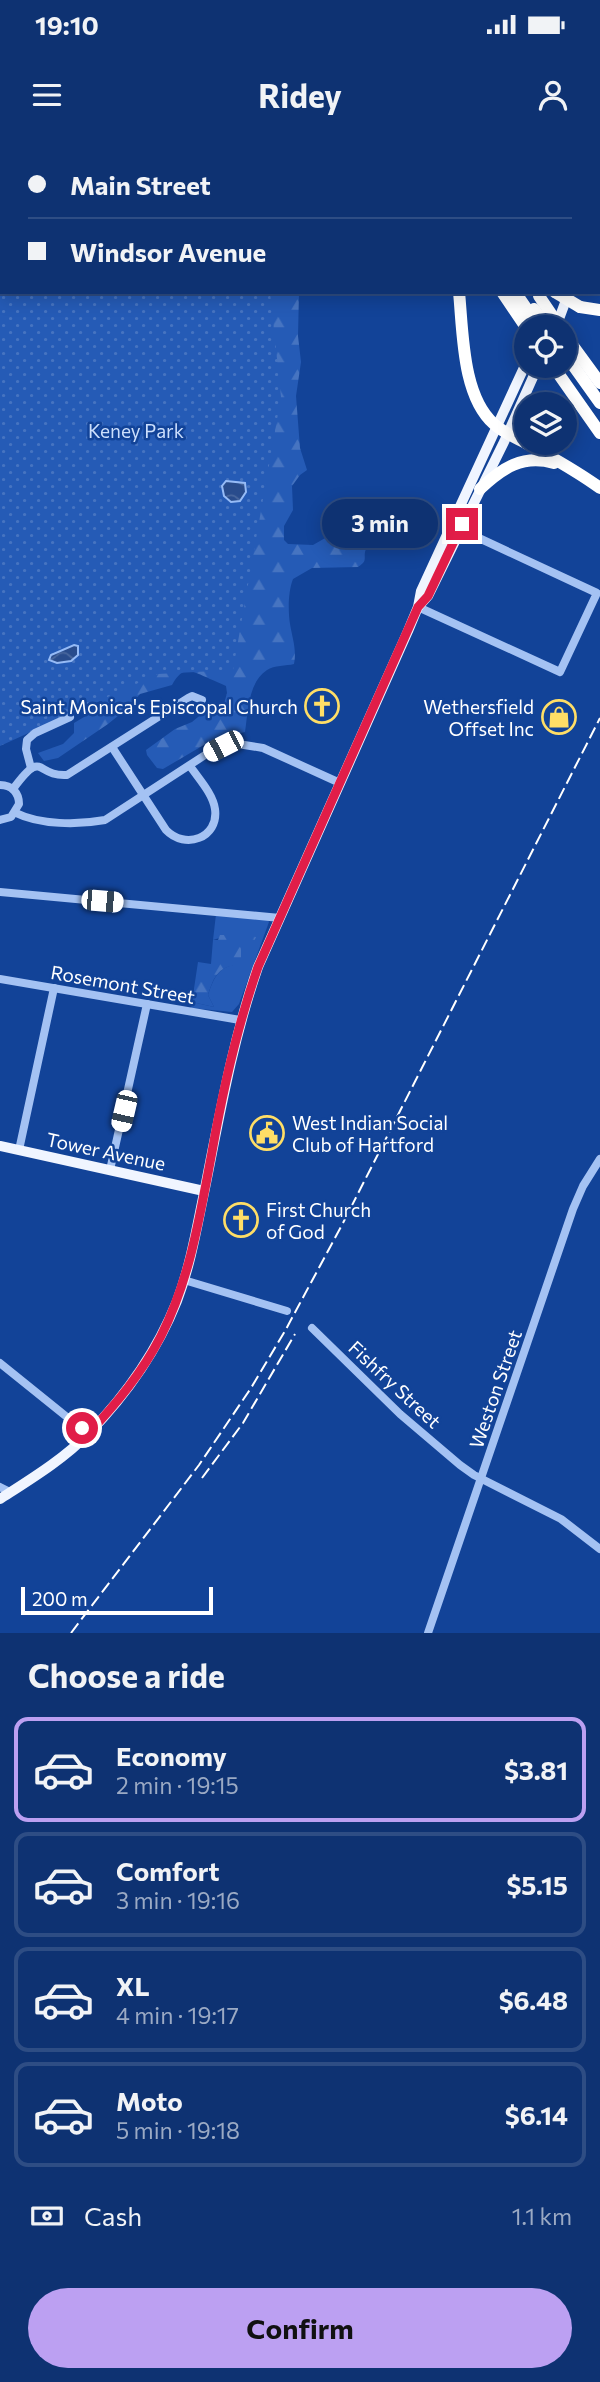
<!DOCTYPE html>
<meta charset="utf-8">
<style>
:root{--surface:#0e3272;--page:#1c3e7a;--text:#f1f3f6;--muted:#9baac4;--line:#2e4d84;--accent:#bca0f2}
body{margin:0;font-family:Commissioner,sans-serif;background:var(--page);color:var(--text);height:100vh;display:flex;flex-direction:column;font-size:26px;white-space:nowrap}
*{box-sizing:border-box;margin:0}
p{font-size:23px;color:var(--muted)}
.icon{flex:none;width:38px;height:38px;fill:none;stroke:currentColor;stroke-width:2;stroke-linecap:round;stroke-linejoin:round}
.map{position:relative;height:1493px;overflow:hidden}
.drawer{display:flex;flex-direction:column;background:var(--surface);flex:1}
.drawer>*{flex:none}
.banner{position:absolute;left:0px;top:0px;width:600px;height:154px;box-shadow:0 4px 18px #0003,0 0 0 2px var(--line);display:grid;align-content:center;height:154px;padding:0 28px;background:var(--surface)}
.tools{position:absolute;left:514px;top:175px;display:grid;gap:14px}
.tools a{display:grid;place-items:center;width:63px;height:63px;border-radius:50%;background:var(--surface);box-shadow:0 4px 18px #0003,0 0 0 2px var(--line);font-size:35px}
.scale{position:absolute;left:21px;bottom:18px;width:192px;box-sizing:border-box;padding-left:7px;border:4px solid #fff;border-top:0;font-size:19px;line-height:24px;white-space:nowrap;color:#fff;-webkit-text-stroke:5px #124398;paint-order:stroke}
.end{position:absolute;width:32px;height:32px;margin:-16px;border:9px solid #e11d48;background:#fff;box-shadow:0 0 0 4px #fff}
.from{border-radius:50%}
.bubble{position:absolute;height:49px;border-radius:24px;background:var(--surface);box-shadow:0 4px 18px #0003,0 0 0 2px var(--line);font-size:23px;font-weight:700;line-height:49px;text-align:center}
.car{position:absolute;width:21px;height:42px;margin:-21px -10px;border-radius:9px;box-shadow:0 0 5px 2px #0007;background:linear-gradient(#fff 24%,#345 0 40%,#fff 0 76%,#345 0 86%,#fff 0)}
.banner b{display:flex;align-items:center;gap:24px;height:66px;font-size:26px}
.banner b+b{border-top:2px solid var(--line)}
.banner i{width:18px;height:18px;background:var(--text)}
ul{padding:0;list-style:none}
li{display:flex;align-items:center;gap:21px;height:105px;margin:0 14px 10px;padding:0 14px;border:4px solid var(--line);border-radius:14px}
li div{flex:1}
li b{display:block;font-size:26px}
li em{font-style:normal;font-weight:700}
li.active{border-color:var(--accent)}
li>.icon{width:63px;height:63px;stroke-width:1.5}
h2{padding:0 28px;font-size:32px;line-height:84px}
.pay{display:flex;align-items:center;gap:18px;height:77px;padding:0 28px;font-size:26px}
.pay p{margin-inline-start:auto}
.primary-button{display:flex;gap:14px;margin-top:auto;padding:14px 28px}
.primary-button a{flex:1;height:80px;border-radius:42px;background:var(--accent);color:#111;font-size:28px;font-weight:700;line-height:80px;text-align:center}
.status{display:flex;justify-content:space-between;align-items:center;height:49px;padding:0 35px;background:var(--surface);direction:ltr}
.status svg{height:19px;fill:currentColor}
header{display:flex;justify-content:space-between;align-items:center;height:91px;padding:0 28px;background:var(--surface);font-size:32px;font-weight:700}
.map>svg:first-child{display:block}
.green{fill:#255bb6}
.forest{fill:url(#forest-firs)}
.park{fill:url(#park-dots)}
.water{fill:url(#water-waves);stroke:#96bbf6;stroke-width:2}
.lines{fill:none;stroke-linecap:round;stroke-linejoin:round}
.stream{stroke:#96bbf6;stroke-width:2}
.minor{stroke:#a4c2f3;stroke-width:8}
.major{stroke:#f0f5ff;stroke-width:10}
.highway{stroke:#fff;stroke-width:12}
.rail{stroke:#fff;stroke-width:2;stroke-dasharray:12 5;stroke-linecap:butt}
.highway-bridge{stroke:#fff;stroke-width:12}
.route{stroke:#e11d48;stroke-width:9}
.labels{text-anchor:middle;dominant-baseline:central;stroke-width:5;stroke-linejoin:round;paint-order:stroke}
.park-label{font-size:19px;fill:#ccdffd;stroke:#124398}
.poi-label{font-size:19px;fill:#fff;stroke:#124398;text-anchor:end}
.street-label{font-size:19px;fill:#fff;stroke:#124398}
</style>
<div class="status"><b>19:10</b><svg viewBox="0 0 49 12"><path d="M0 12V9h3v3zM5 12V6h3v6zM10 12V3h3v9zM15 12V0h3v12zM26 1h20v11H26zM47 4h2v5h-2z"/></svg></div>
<header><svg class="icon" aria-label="menu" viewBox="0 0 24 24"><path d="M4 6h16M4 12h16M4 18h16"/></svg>Ridey<svg class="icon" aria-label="person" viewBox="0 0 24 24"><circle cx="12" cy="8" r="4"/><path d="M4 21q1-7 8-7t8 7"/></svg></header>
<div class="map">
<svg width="600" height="1493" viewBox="0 0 600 1493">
<defs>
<pattern id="forest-firs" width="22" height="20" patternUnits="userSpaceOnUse" patternTransform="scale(1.75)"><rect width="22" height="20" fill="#255bb6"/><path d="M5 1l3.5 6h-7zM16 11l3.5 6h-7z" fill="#4674c1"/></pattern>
<pattern id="park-dots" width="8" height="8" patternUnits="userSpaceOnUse" patternTransform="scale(1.75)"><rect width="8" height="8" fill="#255bb6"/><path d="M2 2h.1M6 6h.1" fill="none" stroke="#4674c1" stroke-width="1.8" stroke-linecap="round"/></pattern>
<pattern id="water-waves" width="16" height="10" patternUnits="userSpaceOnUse" patternTransform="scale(1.75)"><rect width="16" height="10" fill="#294c8c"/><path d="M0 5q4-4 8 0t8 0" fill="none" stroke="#49679d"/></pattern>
</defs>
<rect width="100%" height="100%" fill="#124398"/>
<!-- green -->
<path class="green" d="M216,774L268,780L269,782L239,864L232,872L191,868L192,862L214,867L208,855C214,837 219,825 241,824V806L245,805L229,795L213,800Z"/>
<!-- forest -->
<g class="forest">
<path d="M107,152H299L298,196L301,222L296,256L300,308L307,330L300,335L292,346L293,370L284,386V400L288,404L313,405L334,393L349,391L356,385L366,383L375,384C377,396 368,400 365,412C364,417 366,419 363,423C361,425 359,426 358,427L312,428L293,439C288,452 288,471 290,484C292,497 297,510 294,524C286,526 274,525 267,530C248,542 248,573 245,592L214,599L163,629L157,628L147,615L146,610L175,589L192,582L209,568L224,564L227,553L226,546C220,543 215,541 210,539C191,531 184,524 172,545L140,554L129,567L108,584L58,618L44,621L38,613L63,604L74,593V583L106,564L101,561L95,563L0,238Z"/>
<path d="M233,793L256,797L252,806H241V825C219,825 214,836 208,855L214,867L192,862L198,822L211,824L213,800H218L220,795H229Z"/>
</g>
<!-- park -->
<polygon class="park" points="0,0 568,0 569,2 2,2 2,152 270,152 281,257 233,530 158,534 0,606"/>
<!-- water -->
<g class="water">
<polygon points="226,341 245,343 246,352 240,361 231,362 224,356 222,346"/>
<polygon points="74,505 78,506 78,515 71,521 57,523 49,520 51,515"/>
</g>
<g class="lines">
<!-- stream -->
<g class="stream">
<polyline points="466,0 471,2"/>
<polyline points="161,2 161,0"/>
<polyline points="392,2 397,0"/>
<polyline points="598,69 600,69"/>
</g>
<!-- minor -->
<g class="minor">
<polyline points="418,467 560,532 597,453 451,385"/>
<path d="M112,607L166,690C185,710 219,698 215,669C213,654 199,639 190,626"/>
<polyline points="31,628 26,609 27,600 35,593 70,577"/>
<path d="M0,645C12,645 19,653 19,664L11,677L0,680"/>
<path d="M13,649C44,607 35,637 67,635L188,558L192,556L202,560"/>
<path d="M16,673C40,685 78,685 105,680L205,615L223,606L238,604L263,608L340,643"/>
<polyline points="0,752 280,778"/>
<polyline points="0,839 240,880"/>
<polyline points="19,1010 54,848"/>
<polyline points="110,1030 147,864"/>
<polyline points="184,1140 287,1171"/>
<polyline points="312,1188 400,1274 460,1325 474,1335 561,1379 600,1409"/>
<polyline points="0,1223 88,1294"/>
<polyline points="0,1347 10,1352"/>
<polyline points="428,1493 573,1069 583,1046 600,1019"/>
</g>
<!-- major -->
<g class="major">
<polyline points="574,0 575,2"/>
<polyline points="584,0 584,2"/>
<polyline points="598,47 600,46"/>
<polyline points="556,187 569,152"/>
<polyline points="419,466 428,456 504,302 538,226"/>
<polyline points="0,1006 204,1051"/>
<path d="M0,1359C31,1339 64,1319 89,1293C127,1254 157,1211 177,1161C191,1124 197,1086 205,1048C220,973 233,899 258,827L408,491L418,467L421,451L527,221"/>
</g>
<!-- highway -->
<g class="highway">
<polyline points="415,0 416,2"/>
<polyline points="428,0 429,2"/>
<polyline points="448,0 449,2"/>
<path d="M459,152C463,192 462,256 494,284C505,294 519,299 531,306C555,319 578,332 600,348"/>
<polyline points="502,152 527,189"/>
<polyline points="515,152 539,187"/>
<polyline points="580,167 600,170"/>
<polyline points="565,195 600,243"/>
<polyline points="565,214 600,263"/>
<polyline points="553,226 600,293"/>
<path d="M480,349C502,328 523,314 554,323"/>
</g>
<!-- rail -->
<g class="rail">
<polyline points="202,1338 243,1283 295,1194"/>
<polyline points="71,1493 199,1325 251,1248 285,1191 343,1083 600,578"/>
</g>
<!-- highway-bridge -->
<g class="highway-bridge">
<polyline points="555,152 580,167"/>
<polyline points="539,156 560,187"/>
<polyline points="534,169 547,187"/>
</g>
</g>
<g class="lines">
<!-- route -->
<path class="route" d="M82,1288L88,1294C116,1264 142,1233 161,1196C190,1139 200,1075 212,1012C223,949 237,887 258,827L418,467L428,456L462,384"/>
</g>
<!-- icons -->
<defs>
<g id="church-ring" transform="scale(1.75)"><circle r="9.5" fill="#124398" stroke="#ffde66" stroke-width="1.5"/><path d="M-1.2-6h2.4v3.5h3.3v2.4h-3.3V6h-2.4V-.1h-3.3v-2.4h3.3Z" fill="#ffde66"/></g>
<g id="shop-ring" transform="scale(1.75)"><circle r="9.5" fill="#124398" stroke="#ffde66" stroke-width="1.5"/><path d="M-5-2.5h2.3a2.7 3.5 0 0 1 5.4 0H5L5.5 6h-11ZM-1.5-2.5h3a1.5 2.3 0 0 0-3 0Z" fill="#ffde66"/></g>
<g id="civic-ring" transform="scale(1.75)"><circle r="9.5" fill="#124398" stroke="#ffde66" stroke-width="1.5"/><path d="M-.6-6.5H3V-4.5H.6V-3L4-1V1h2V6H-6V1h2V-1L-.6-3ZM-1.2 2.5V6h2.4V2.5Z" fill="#ffde66"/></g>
</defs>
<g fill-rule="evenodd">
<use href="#church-ring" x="322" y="566"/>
<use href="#shop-ring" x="559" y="577"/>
<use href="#civic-ring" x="267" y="993"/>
<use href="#church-ring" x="241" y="1080"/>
</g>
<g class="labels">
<!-- park labels -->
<g class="park-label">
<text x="136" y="290">Keney Park</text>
</g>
<!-- poi labels -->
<g class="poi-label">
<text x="298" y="566">Saint Monica's Episcopal Church</text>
<text x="534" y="566">Wethersfield<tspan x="534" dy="22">Offset Inc</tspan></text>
<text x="292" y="982" text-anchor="start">West Indian Social<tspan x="292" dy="22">Club of Hartford</tspan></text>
<text x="266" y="1069" text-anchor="start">First Church<tspan x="266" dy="22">of God</tspan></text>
</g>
<!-- street labels -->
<g class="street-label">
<text transform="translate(123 844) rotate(10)">Rosemont Street</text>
<text transform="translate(106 1011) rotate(12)">Tower Avenue</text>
<text transform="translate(395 1244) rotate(43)">Fishfry Street</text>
<text transform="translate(495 1249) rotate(-71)">Weston Street</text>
</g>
</g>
</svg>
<div class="tools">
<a><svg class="icon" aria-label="locate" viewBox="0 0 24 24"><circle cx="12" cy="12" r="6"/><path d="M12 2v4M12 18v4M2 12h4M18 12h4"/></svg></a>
<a><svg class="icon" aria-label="layers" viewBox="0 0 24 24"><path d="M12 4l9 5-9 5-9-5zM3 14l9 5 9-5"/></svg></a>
</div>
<div class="scale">200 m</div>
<i class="end from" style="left:82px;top:1288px"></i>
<i class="end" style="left:462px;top:384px"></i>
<div class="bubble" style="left:322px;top:359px;width:116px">3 min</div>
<i class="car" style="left:223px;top:606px;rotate:243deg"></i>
<i class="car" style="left:102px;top:761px;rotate:95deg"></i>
<i class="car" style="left:124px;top:971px;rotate:193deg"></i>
<div class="banner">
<b><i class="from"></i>Main Street</b>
<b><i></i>Windsor Avenue</b>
</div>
</div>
<section class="drawer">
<h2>Choose a ride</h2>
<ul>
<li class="active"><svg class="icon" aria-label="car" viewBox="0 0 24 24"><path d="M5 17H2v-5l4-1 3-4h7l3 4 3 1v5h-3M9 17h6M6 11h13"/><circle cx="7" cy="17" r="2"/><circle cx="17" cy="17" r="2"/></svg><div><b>Economy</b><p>2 min · 19:15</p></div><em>$3.81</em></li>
<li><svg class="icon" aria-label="car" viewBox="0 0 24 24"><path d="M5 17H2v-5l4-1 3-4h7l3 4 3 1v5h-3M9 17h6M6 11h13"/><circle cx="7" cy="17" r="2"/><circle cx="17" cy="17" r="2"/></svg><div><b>Comfort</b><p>3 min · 19:16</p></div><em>$5.15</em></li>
<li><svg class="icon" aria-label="car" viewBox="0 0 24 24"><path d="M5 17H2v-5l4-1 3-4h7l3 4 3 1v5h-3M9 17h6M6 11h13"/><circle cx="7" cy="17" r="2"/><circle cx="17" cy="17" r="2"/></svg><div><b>XL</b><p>4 min · 19:17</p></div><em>$6.48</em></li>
<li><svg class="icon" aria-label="car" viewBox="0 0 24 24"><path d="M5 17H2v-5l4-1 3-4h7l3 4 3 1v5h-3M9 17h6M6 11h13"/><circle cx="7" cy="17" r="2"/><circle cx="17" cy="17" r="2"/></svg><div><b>Moto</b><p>5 min · 19:18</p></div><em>$6.14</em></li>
</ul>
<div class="pay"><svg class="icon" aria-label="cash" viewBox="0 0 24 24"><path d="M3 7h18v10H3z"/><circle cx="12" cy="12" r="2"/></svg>Cash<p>1.1 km</p></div>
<div class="primary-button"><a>Confirm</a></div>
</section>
